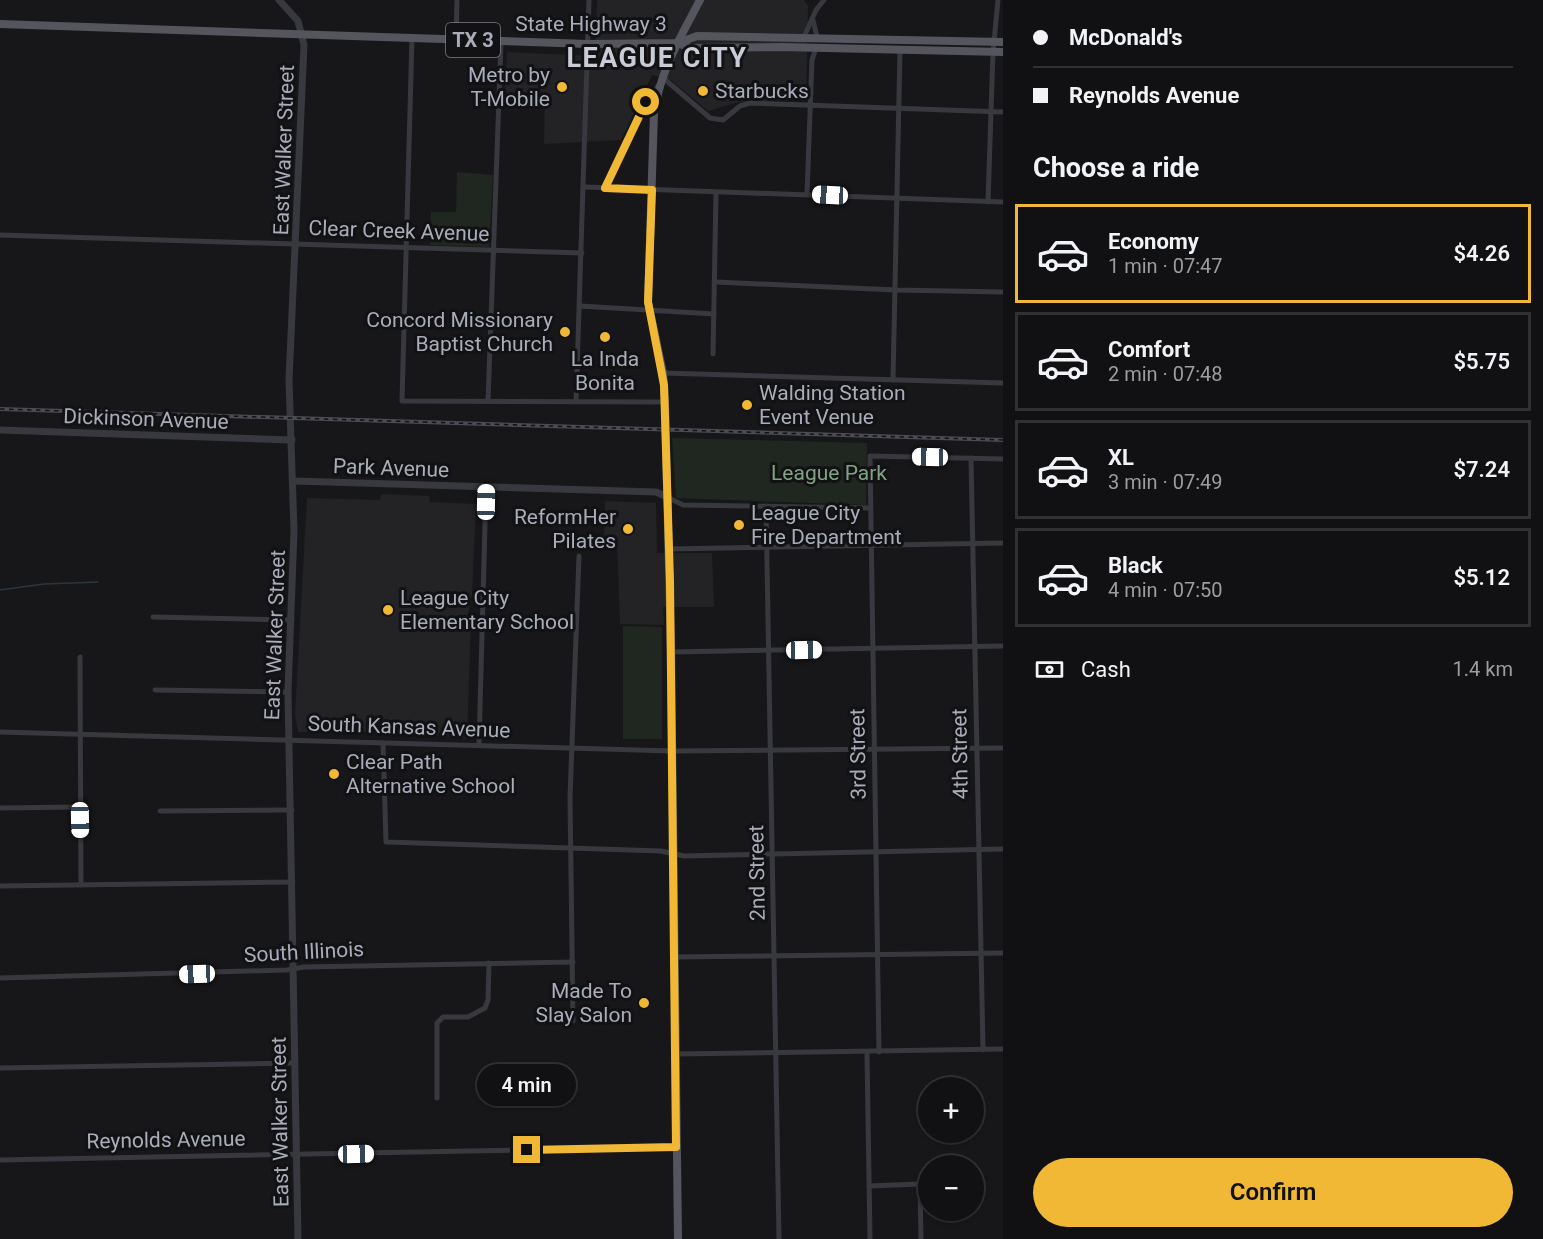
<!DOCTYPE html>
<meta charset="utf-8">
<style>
:root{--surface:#111113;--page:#1a1a1c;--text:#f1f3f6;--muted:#9c9da0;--line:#303133;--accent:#f1b836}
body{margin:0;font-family:Roboto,sans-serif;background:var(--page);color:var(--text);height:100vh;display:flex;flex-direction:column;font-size:22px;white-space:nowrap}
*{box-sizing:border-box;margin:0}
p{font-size:20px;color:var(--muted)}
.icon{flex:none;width:33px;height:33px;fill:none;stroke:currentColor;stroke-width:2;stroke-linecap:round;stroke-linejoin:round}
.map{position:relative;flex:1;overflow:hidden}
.details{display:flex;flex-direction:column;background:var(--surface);width:540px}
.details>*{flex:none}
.banner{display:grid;align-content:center;height:132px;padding:0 30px;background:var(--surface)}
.controls{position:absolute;left:918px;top:1077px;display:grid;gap:12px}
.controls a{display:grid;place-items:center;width:66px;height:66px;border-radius:50%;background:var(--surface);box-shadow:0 2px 4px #0004,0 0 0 2px var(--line);font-size:30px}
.end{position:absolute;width:27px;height:27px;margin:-14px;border:8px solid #f1b836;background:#111;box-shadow:0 0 0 3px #111}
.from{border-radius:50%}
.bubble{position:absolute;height:42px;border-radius:21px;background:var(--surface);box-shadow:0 2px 4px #0004,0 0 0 2px var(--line);font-size:20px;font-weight:600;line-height:42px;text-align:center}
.car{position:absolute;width:18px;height:36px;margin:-18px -9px;border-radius:8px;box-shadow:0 0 4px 2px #0007;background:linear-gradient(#fff 24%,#345 0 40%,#fff 0 76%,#345 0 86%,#fff 0)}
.banner b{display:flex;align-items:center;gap:21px;height:57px;font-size:22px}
.banner b+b{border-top:2px solid var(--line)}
.banner i{width:15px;height:15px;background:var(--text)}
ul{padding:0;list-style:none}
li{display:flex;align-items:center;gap:18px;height:99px;margin:0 12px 9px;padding:0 18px;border:3px solid var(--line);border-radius:0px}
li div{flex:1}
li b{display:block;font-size:22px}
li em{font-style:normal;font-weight:600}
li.active{border-color:var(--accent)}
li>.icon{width:54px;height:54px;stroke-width:1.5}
h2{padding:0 30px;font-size:27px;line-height:72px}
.pay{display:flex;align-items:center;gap:15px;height:66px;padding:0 30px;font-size:22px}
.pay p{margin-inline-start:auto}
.action{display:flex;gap:12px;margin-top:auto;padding:12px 30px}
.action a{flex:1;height:69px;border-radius:36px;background:var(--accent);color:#111;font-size:24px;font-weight:600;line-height:69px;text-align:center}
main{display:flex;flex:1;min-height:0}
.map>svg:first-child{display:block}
.built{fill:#232326}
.green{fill:#1f2720}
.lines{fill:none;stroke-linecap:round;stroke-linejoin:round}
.stream{stroke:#2d353d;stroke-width:1.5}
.minor{stroke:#38393e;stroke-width:5}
.tertiary{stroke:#38393e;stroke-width:7}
.primary{stroke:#54555d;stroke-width:8}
.rail-casing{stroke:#4b4c53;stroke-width:4}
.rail{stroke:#121214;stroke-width:1.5;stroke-dasharray:4.5;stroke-linecap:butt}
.route{stroke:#f1b836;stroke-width:8}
.poi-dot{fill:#f1b836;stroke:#121214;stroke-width:2}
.labels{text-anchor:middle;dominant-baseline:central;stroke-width:6;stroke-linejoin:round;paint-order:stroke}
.shield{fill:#121214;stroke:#7c7e88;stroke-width:1.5}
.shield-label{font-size:20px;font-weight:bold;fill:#a9adb9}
.street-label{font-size:21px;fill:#a9adb9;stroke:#121214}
.poi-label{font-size:21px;fill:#a9adb9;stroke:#121214;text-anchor:start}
.park-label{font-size:21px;fill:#80a383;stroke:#121214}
.district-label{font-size:27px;font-weight:bold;letter-spacing:1.5px;fill:#caccd5;stroke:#121214}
</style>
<main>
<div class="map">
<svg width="1003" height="1239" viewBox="0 0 1003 1239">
<rect width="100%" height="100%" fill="#171719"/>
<!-- built -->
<g class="built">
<polygon points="597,0 804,0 808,6 806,100 739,102 708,111 671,80 652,75 621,140 544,144 545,98 505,95 507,52 595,56"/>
<polygon points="381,494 429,496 430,502 476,504 472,596 467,618 471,620 467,739 409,732 298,732 295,715 307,498 380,500"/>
<polygon points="605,501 656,503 657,553 712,553 714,607 663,607 664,625 620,624 617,542 604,541"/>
</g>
<!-- green -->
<g class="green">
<polygon points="457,172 493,175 489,247 430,245 431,212 456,212"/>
<polygon points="672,438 867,443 866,505 676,498"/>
<polygon points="623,626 662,627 662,739 623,739"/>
</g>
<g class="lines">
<!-- stream -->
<polyline class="stream" points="0,590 44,584 98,582"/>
<!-- minor -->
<g class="minor">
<polyline points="813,20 817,37"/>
<polyline points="412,37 402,401 665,402"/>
<polyline points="804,37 816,10 824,0"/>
<polyline points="456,39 457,0"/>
<polyline points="662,77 710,118 723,120 740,106 750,103 1003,112"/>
<polyline points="585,187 1003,202"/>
<polyline points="605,188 636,119 658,86"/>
<polyline points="807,194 812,60 816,48"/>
<polyline points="988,202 993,52 998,0"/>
<polyline points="0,235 582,253"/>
<polyline points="716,282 896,290 1003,292"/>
<polyline points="580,306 714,314"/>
<polyline points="713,354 716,193"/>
<polyline points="663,373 1003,383"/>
<polyline points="893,380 900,49"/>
<polyline points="488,401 501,42"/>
<polyline points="576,402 589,0"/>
<polyline points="971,458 983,1050"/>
<polyline points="667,497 683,505 870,508"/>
<polyline points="766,506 779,1239"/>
<polyline points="669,549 1003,543"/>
<polyline points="153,617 292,620"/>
<polyline points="671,652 1003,646"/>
<polyline points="80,657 81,885"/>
<polyline points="155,690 288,692"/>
<polyline points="0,732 672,751 1003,748"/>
<polyline points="383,743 386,842 661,851 684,856 1003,849"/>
<polyline points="479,745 486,487"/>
<polyline points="0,808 79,807"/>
<polyline points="160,811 292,810"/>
<polyline points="0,886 293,882"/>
<polyline points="674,957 1003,953"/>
<polyline points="0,978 287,970 304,967 573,962"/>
<polyline points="573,1021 570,797 579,556"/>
<polyline points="879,1052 870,456 1003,459"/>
<polyline points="867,1053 870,1239"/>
<polyline points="675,1054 1003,1049"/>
<polyline points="0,1068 295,1063"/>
<polyline points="437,1098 437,1023 443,1017 468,1017 485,1008 488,1000 489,963"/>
<polyline points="0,1160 676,1147"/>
<polyline points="869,1186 920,1184 921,1239"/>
</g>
<!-- tertiary -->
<g class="tertiary">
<polyline points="279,0 298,21 304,45 289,380 294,531 288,692 298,1239"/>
<polyline points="0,430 292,440"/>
<polyline points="294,481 656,492 667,497"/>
</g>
<!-- primary -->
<g class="primary">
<polyline points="0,24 588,44 678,43 697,36 1003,42"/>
<polyline points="678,43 690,48 781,47 1003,52"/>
<path d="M678,1239L671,652L665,402L663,373L648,302L654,112C662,67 679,40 700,0"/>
</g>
<!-- rail casing -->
<g class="rail-casing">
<polyline id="rail" points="0,409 1003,440"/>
</g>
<!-- rail -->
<use href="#rail" class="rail"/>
</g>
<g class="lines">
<!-- route -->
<polyline class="route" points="527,1150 676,1147 670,581 664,385 648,302 652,190 605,188 646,102"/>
</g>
<!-- markers -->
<g class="poi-dot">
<circle cx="562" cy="87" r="6"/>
<circle cx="703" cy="91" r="6"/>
<circle cx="565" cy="332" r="6"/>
<circle cx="605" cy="337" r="6"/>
<circle cx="747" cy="405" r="6"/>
<circle cx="739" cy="525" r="6"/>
<circle cx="628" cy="529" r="6"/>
<circle cx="388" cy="610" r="6"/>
<circle cx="334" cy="774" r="6"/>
<circle cx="644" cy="1003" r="6"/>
</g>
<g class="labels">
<!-- shield labels -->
<rect class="shield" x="446" y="23" width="54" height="34" rx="4.5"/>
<g class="shield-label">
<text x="473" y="40">TX 3</text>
</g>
<!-- street labels -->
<g class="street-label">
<text x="591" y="24">State Highway 3</text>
<text transform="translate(284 150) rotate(-88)">East Walker Street</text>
<text transform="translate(399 231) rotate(2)">Clear Creek Avenue</text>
<text transform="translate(146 419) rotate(2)">Dickinson Avenue</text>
<text transform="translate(391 468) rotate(2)">Park Avenue</text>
<text transform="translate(275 635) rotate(-88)">East Walker Street</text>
<text transform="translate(409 727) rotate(2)">South Kansas Avenue</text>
<text transform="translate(858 754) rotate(-91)">3rd Street</text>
<text transform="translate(960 754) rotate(-91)">4th Street</text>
<text transform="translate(757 873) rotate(-91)">2nd Street</text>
<text transform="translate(304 952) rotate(-3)">South Illinois</text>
<text transform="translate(280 1122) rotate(-91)">East Walker Street</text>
<text transform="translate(166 1140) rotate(-1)">Reynolds Avenue</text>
</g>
<!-- poi labels -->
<g class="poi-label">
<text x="550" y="75" text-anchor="end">Metro by<tspan x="550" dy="24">T-Mobile</tspan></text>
<text x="715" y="91">Starbucks</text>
<text x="553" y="320" text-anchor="end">Concord Missionary<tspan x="553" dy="24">Baptist Church</tspan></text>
<text x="605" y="359" text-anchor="middle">La Inda<tspan x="605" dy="24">Bonita</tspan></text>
<text x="759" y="393">Walding Station<tspan x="759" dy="24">Event Venue</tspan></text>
<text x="751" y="513">League City<tspan x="751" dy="24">Fire Department</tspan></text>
<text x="616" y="517" text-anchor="end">ReformHer<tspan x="616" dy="24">Pilates</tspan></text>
<text x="400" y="598">League City<tspan x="400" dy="24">Elementary School</tspan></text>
<text x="346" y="762">Clear Path<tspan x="346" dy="24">Alternative School</tspan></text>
<text x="632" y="991" text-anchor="end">Made To<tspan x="632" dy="24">Slay Salon</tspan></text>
</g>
<!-- park labels -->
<g class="park-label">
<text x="829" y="473">League Park</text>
</g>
<!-- district labels -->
<g class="district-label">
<text x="657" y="58">LEAGUE CITY</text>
</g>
</g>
</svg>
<div class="controls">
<a>+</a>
<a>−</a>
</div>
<i class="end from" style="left:646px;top:102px"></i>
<i class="end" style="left:527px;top:1150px"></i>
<div class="bubble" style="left:477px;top:1064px;width:99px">4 min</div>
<i class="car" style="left:830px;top:195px;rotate:273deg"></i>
<i class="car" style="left:930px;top:457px;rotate:271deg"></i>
<i class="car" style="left:486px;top:502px;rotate:1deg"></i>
<i class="car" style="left:804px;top:650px;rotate:89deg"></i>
<i class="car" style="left:80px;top:820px;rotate:179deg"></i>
<i class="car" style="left:197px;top:974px;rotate:268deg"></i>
<i class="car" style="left:356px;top:1154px;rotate:89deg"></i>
</div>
<section class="details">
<div class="banner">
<b><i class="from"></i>McDonald's</b>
<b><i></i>Reynolds Avenue</b>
</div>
<h2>Choose a ride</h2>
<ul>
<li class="active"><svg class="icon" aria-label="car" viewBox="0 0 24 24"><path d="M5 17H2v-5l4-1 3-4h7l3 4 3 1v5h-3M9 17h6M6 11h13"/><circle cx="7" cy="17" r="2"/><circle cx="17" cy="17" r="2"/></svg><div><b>Economy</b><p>1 min · 07:47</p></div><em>$4.26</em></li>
<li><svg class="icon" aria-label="car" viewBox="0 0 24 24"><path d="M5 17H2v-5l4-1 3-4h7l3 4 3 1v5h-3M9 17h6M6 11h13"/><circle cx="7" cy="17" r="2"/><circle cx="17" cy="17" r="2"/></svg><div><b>Comfort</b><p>2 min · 07:48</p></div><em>$5.75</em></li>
<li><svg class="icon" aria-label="car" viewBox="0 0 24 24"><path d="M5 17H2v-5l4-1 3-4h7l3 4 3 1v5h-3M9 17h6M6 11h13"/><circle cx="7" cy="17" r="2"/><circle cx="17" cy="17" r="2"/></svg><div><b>XL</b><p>3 min · 07:49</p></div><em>$7.24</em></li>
<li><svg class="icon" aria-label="car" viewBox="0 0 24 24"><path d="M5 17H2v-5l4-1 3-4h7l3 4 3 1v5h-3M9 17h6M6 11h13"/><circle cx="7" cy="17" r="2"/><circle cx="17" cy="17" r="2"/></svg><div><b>Black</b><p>4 min · 07:50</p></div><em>$5.12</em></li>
</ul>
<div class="pay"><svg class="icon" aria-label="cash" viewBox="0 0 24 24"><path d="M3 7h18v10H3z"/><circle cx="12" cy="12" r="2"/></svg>Cash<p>1.4 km</p></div>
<div class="action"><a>Confirm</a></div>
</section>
</main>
